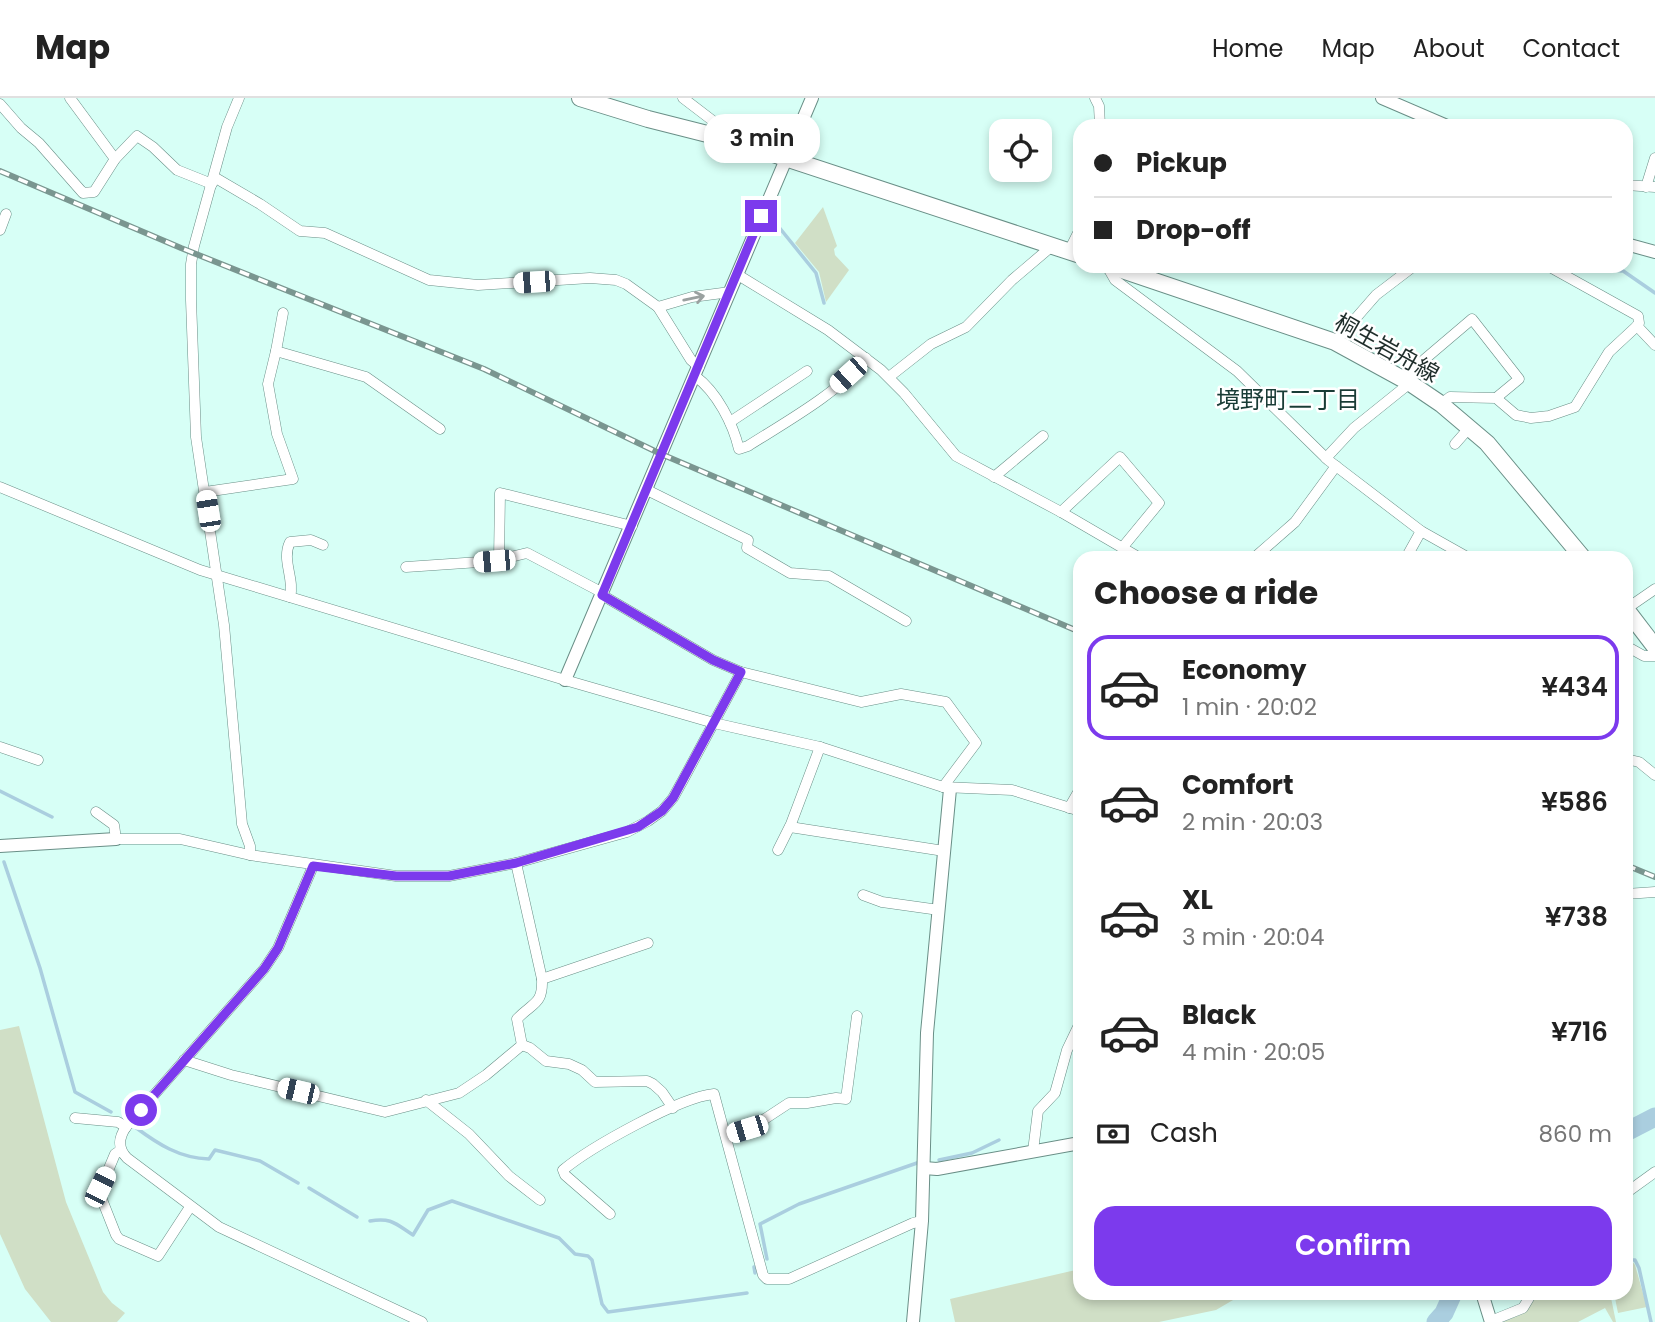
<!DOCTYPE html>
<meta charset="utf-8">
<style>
:root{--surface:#fff;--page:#f6f6f6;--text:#222;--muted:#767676;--line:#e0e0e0;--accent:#7c3aed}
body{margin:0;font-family:Poppins,"Noto Sans JP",sans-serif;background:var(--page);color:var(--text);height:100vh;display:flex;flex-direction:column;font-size:26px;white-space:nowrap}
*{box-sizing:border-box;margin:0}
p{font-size:23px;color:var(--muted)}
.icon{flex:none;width:38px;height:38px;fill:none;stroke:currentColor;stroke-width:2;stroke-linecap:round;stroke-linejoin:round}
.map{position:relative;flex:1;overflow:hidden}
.side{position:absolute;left:1073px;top:453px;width:560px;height:749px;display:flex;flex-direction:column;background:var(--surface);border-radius:21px;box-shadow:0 4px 10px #0003}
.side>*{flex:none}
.guide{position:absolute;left:1073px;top:21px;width:560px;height:154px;border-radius:21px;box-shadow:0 4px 10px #0003;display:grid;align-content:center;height:154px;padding:0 21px;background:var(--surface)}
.fabs{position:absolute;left:989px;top:21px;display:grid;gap:14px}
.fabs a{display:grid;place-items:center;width:63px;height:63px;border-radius:14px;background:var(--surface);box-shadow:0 4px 10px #0003;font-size:35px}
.end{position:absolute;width:32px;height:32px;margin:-16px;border:9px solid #7c3aed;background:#fff;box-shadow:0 0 0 4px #fff}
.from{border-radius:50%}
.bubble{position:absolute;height:49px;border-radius:21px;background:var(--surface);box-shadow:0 4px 10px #0003;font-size:23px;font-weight:600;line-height:49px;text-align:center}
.car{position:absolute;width:21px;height:42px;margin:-21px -10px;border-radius:9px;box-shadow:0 0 5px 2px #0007;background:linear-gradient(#fff 24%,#345 0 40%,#fff 0 76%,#345 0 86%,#fff 0)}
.guide b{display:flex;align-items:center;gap:24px;height:66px;font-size:26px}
.guide b+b{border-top:2px solid var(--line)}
.guide i{width:18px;height:18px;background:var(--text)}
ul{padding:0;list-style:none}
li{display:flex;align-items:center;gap:21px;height:105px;margin:0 14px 10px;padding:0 7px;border:4px solid transparent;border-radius:21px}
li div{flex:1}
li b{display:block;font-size:26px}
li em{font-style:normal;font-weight:600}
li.active{border-color:var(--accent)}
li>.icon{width:63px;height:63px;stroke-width:1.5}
h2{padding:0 21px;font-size:32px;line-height:84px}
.pay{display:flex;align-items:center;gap:18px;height:77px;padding:0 21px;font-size:26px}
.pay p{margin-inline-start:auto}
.button{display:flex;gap:14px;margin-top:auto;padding:14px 21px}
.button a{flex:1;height:80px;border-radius:21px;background:var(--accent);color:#fff;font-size:28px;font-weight:600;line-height:80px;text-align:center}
header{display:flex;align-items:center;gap:42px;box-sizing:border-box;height:98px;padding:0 35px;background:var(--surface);border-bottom:2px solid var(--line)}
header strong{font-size:33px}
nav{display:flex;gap:38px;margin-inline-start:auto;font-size:24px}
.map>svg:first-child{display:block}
.green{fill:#d0dfc6}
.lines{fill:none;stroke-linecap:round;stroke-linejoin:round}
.stream{stroke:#aacedf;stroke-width:3.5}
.river{stroke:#aacedf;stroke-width:19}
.minor-casing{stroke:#6a8f87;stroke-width:11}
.tertiary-casing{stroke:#6a8f87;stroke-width:14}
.primary-casing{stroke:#6a8f87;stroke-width:18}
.minor{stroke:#fff;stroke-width:10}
.tertiary{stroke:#fff;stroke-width:12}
.primary{stroke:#fff;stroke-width:16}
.rail-casing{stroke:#7a9690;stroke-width:6}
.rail{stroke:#fff;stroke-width:3.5;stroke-dasharray:10;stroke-linecap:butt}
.oneway{stroke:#9aa1a0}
.route{stroke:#7c3aed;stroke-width:9}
.labels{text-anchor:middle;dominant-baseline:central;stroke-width:5;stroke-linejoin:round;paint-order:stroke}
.street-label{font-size:23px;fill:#1f2e2b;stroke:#fff}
.neighbourhood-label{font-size:24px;fill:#193c36;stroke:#fff}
</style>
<header>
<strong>Map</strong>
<nav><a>Home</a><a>Map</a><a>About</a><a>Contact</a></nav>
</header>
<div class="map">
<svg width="1655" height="1224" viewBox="0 0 1655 1224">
<rect width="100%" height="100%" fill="#d7fff6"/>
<!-- green -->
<g class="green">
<polygon points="823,109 837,148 834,151 835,157 849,172 826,204 819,174 795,145"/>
<polygon points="19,928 66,1104 103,1194 112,1205 125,1215 117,1224 51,1224 25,1191 0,1136 0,932"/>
<polygon points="1632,1163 1635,1167 1647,1209 1618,1215 1614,1195 1626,1195 1626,1164"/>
<polygon points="1080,1171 1080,1195 1245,1195 1216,1212 1159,1224 955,1224 950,1201"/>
<polygon points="1536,1195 1610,1195 1616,1224 1613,1224 1605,1210 1578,1224 1503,1224 1522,1216"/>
</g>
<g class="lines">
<!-- stream -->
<g class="stream">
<polyline points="774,123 816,175 824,205"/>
<polyline points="1600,168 1621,173"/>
<polyline points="1616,168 1655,195"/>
<polyline points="0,693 52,719"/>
<polyline points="4,764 40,870 75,994 111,1014"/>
<path d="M135,1029C158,1046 179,1060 209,1061L215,1052L260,1063L298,1085"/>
<polyline points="939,1062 972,1055 999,1042"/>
<polyline points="309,1090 357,1119"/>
<path d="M370,1123C391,1119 396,1126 413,1137L428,1112L452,1103L559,1140L575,1156L588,1158L592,1162L602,1206L608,1214L747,1195"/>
<polyline points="767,1161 760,1126 799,1106 917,1065"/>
<polyline points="1626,1162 1635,1162 1639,1170 1651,1224"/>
<polyline points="754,1169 755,1175"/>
</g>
<!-- river -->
<g class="river">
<polyline points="1626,1034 1655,1019"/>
<polyline points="1436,1224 1444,1215 1453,1195"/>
</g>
<!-- minor casing -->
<g class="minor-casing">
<g id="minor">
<polyline points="70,0 115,61"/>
<polyline points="239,0 227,29 194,148 191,166 191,202 196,339 224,527 242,726 250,748 250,757"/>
<polyline points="683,0 717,26 730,41"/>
<polyline points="1095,0 1099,8 1100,28"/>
<polyline points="0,6 21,30 39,45 83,95 94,94 115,61 137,38 153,49 177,72 212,86"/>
<polyline points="214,79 260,106 300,133 325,135 429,182 478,187 590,180 616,182 626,186 658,209 691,262 699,269"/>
<polyline points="1626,87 1655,89"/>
<polyline points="1646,89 1655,60"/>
<polyline points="0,132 6,116"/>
<polyline points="1069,153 1080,131"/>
<polyline points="1107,168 1115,182 1237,273 1328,362 1421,433 1469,460"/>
<polyline points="738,177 828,232 881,272 904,295 956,358 1061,414 1140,460"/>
<polyline points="658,209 692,199 730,194"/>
<polyline points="1637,228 1655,247"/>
<polyline points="1335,244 1376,197 1414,168"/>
<polyline points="276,253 283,215"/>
<path d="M695,278C717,294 733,326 739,351L748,348C784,325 840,294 866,260"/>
<polyline points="889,279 931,246 966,229 1012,182 1052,148"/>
<polyline points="1441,306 1450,299 1496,300 1516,317 1531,320 1549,318 1575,309 1609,254 1637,228 1639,225 1638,218 1548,168"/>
<polyline points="730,324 807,273"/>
<polyline points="1455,346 1469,330"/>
<polyline points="1326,360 1354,330 1410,285 1412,272 1472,221 1519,281 1496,300"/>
<polyline points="994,379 1043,338"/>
<polyline points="0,389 200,472 565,582 714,625 820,649 943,689 1012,692 1080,713"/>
<polyline points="647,392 748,442 747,450 790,475 829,478 906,523"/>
<polyline points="205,394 293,381 277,336 268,286 276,253 366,279 440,331"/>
<polyline points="1061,414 1120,359 1159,405 1122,450"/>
<polyline points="1254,460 1295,424 1336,368"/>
<polyline points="1406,460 1421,433"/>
<polyline points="499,462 500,395 632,428"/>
<polyline points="406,469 494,463 527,455 603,495"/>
<polyline points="602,497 713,562 741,574 861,604 901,596 946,604 976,645 943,689"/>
<path d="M290,499C295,481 281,462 290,444L311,442L323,447"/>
<polyline points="1626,511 1655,491"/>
<polyline points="1626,548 1644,558 1655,558"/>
<polyline points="0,649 38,662"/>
<polyline points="1626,661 1639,664 1655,677"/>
<polyline points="1069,710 1080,691"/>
<polyline points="96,714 114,727 116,741 180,741 250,757 396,778 449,778 516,765 627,734 648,723 662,713 673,700 683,682 741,574"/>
<polyline points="790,729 944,753"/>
<polyline points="778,752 791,726 820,649"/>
<path d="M516,765L542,881C543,907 533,904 517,921L522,947"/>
<path d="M313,768L278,850L264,871L126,1029C119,1039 117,1050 127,1060L219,1129L422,1224"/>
<polyline points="1626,796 1655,794"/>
<polyline points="863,797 882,804 939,812"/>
<polyline points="542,881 648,845"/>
<polyline points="522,947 530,950 546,963 569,966 582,972 595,984 647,983 653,986 662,994 673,1010"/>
<polyline points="184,962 231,977 385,1014 459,995 486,977 522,947"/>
<polyline points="426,1002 469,1036 509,1078 540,1102"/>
<polyline points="75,1020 118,1024 126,1029"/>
<polyline points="726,1038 751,1030 789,1005 807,1005 836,1000 846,1001 857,918"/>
<polyline points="121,1052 115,1056 99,1094 116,1137 119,1141 158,1158 190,1109"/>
<polyline points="1033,1053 1038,1013 1055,995 1067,952 1079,927"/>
<polyline points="1626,1095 1655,1074"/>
<path d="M610,1116L565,1077L563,1072C591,1049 680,999 714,996L763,1177L767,1181H789L913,1125L922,1123"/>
<polyline points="1491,1223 1523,1210 1532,1195"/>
</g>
</g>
<!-- tertiary casing -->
<g class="tertiary-casing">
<g id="tertiary">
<polyline points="1382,0 1447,28"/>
<polyline points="1626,146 1655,154"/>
<polyline points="565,582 812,0"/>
<polyline points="0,748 116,741"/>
<polyline points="924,1070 937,1071 1080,1045"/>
<polyline points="1482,1195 1491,1224"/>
<polyline points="913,1224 922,1123 927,935 950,691"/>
</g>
</g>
<!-- primary casing -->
<g class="primary-casing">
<g id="primary">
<polyline points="580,0 648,21 731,42 1080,157"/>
<polyline points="1110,168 1335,244 1410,285 1441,306 1487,345 1583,460"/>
<polyline points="1626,511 1655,549"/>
</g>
</g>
<!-- minor -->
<use href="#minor" class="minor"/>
<!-- tertiary -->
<use href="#tertiary" class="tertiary"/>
<!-- primary -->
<use href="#primary" class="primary"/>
<!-- rail casing -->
<g class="rail-casing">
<g id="rail">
<polyline points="0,73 181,150 484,271 661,356 1080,534"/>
<polyline points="1626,767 1655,779"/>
</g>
</g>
<!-- rail -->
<use href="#rail" class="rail"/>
</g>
<!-- one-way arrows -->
<defs><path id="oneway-shaft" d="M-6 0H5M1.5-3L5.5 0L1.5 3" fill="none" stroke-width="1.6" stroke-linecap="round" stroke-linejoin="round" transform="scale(1.75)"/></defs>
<use class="oneway" href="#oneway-shaft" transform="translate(694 200) rotate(-12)"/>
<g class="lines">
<!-- route -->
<polyline class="route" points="141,1012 264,871 278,850 313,768 396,778 449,778 516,765 638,729 662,713 673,700 741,574 713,562 602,497 761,118"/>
</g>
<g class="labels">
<!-- street labels -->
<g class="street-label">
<text transform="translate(1387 250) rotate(29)">桐生岩舟線</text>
</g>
<!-- neighbourhood labels -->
<g class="neighbourhood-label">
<text x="1288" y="301">境野町二丁目</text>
</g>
</g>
</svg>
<div class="fabs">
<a><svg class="icon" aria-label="locate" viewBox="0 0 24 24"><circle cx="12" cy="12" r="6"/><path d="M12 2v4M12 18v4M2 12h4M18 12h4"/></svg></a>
</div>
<i class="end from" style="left:141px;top:1012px"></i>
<i class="end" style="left:761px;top:118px"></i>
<div class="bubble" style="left:704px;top:16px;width:116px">3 min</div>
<i class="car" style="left:534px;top:184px;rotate:266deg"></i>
<i class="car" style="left:848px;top:277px;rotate:228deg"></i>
<i class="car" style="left:208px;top:413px;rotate:351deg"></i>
<i class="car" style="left:494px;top:463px;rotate:265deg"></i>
<i class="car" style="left:298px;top:993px;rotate:283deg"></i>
<i class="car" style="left:747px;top:1031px;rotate:253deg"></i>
<i class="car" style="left:100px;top:1089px;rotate:26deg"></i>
<div class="guide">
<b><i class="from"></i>Pickup</b>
<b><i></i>Drop-off</b>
</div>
<section class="side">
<h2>Choose a ride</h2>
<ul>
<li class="active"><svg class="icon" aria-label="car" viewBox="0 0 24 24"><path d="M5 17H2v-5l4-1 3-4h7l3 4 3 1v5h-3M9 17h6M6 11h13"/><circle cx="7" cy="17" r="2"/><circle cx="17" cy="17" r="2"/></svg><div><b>Economy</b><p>1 min · 20:02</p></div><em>¥434</em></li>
<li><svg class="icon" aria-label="car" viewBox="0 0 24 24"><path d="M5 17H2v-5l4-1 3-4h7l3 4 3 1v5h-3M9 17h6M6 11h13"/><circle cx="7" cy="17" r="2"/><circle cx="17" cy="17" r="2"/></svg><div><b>Comfort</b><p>2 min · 20:03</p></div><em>¥586</em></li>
<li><svg class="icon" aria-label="car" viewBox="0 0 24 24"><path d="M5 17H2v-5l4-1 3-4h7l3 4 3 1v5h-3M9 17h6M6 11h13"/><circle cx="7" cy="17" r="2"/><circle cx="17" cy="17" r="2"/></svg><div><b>XL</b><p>3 min · 20:04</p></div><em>¥738</em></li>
<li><svg class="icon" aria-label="car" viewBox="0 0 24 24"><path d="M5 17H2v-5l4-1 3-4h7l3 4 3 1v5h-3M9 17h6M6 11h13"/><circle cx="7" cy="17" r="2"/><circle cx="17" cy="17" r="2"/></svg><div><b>Black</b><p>4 min · 20:05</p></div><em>¥716</em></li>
</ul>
<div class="pay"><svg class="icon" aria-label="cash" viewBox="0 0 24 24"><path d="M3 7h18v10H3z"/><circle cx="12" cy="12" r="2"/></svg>Cash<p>860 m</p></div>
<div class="button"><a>Confirm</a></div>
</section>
</div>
